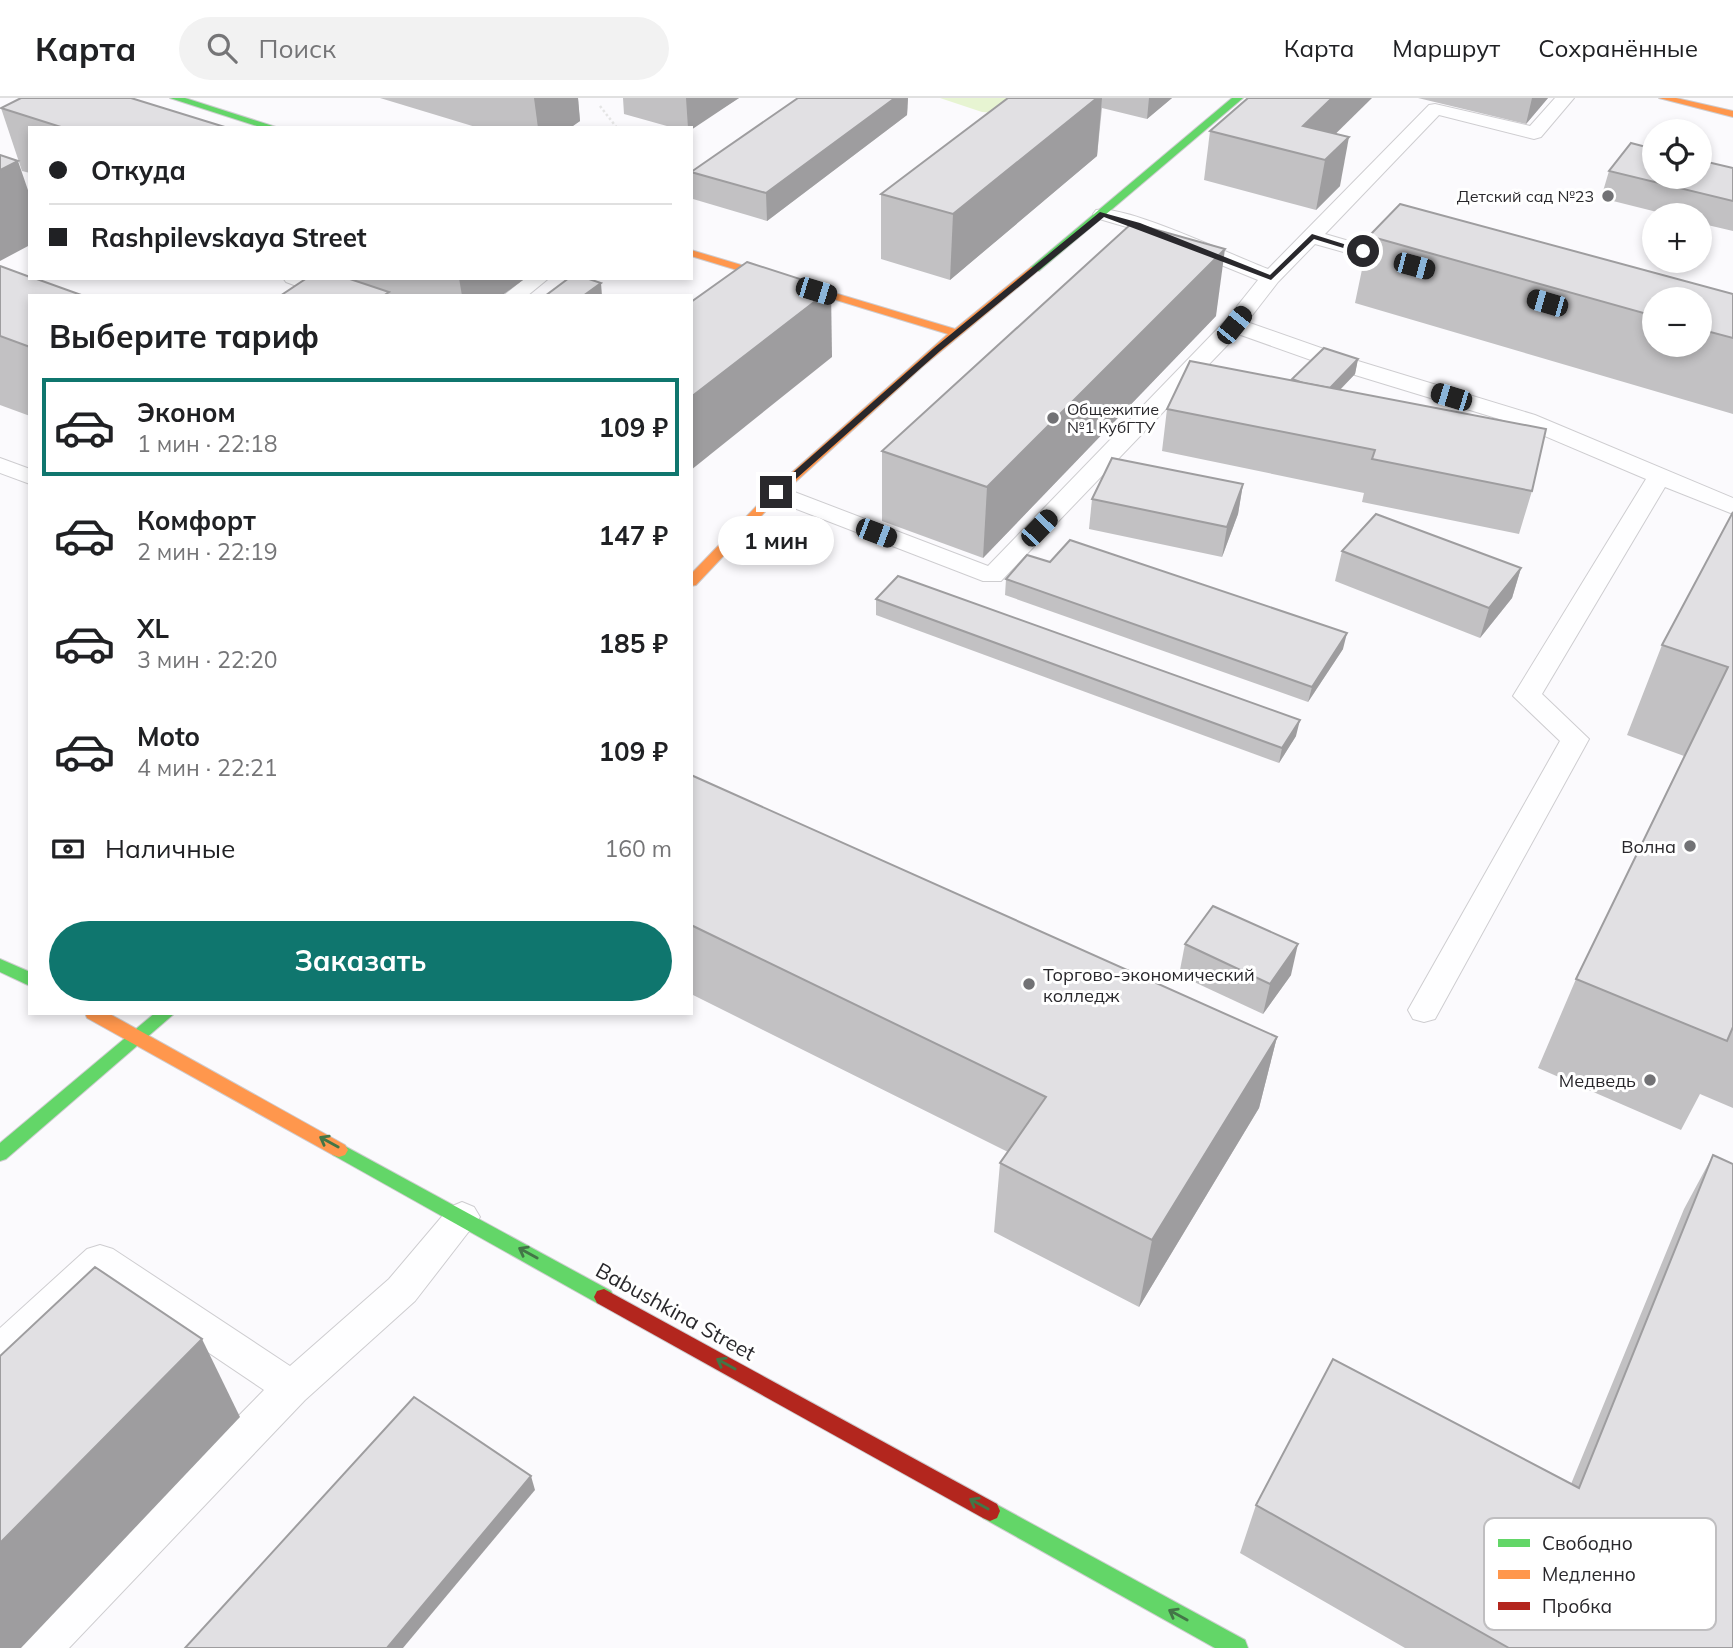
<!DOCTYPE html>
<html lang="ru">
<meta charset="utf-8">
<style>
:root{--surface:#fff;--page:#f2f2f2;--text:#202124;--muted:#757577;--line:#e0e0e0;--accent:#0f766e}
body{margin:0;font-family:Mulish,sans-serif;background:var(--page);color:var(--text);height:100vh;display:flex;flex-direction:column;font-size:26px;white-space:nowrap}
*{box-sizing:border-box;margin:0}
p{font-size:23px;color:var(--muted)}
.icon{flex:none;width:38px;height:38px;fill:none;stroke:currentColor;stroke-width:2;stroke-linecap:round;stroke-linejoin:round}
.map{position:relative;flex:1;overflow:hidden}
.drawer{position:absolute;left:28px;top:196px;width:665px;height:721px;display:flex;flex-direction:column;background:var(--surface);border-radius:0px;box-shadow:0 4px 10px #0003}
.drawer>*{flex:none}
.guide{position:absolute;left:28px;top:28px;width:665px;height:154px;border-radius:0px;box-shadow:0 4px 10px #0003;display:grid;align-content:center;height:154px;padding:0 21px;background:var(--surface)}
.tools{position:absolute;left:1642px;top:21px;display:grid;gap:14px}
.tools a{display:grid;place-items:center;width:70px;height:70px;border-radius:50%;background:var(--surface);box-shadow:0 4px 10px #0003;font-size:35px}
.end{position:absolute;width:32px;height:32px;margin:-16px;border:9px solid #29282c;background:#fff;box-shadow:0 0 0 4px #fff}
.from{border-radius:50%}
.bubble{position:absolute;height:49px;border-radius:24px;background:var(--surface);box-shadow:0 4px 10px #0003;font-size:23px;font-weight:700;line-height:49px;text-align:center}
.car{position:absolute;width:21px;height:42px;margin:-21px -10px;border-radius:9px;box-shadow:0 0 5px 2px #0007;background:linear-gradient(#222 24%,#8ab4d8 0 40%,#222 0 76%,#8ab4d8 0 86%,#222 0)}
.guide b{display:flex;align-items:center;gap:24px;height:66px;font-size:26px}
.guide b+b{border-top:2px solid var(--line)}
.guide i{width:18px;height:18px;background:var(--text)}
ul{padding:0;list-style:none}
li{display:flex;align-items:center;gap:21px;height:98px;margin:0 14px 10px;padding:0 7px;border:4px solid transparent;border-radius:0px}
li div{flex:1}
li b{display:block;font-size:26px}
li em{font-style:normal;font-weight:700}
li.on{border-color:var(--accent)}
li>.icon{width:63px;height:63px;stroke-width:1.5}
h2{padding:0 21px;font-size:32px;line-height:84px}
.pay{display:flex;align-items:center;gap:18px;height:77px;padding:0 21px;font-size:26px}
.pay p{margin-inline-start:auto}
.primary-button{display:flex;gap:14px;margin-top:auto;padding:14px 21px}
.primary-button a{flex:1;height:80px;border-radius:42px;background:var(--accent);color:#fff;font-size:28px;font-weight:700;line-height:80px;text-align:center}
header{display:flex;align-items:center;gap:42px;box-sizing:border-box;height:98px;padding:0 35px;background:var(--surface);border-bottom:2px solid var(--line)}
header strong{font-size:33px}
nav{display:flex;gap:38px;margin-inline-start:auto;font-size:24px}
.search{width:490px;height:63px;background:var(--page);display:flex;align-items:center;gap:18px;box-sizing:border-box;padding:0 24px;border-radius:38px;color:var(--muted);font-size:26px}
.map>svg:first-child{display:block}
.green{fill:#e7f4d2}
.lines{fill:none;stroke-linecap:round;stroke-linejoin:round}
.lane-casing{stroke:#cecdd0;stroke-width:2}
.fast-casing{stroke:#cecdd0;stroke-width:2}
.slow-casing{stroke:#cecdd0;stroke-width:2}
.jam-casing{stroke:#cecdd0;stroke-width:2}
.path{stroke:#e5e5e5;stroke-width:2.5;stroke-dasharray:2.5 2.5;stroke-linecap:butt}
.lane{fill:#fefeff;fill-rule:evenodd}
.fast{fill:#63d668;fill-rule:evenodd}
.slow{fill:#ff974d;fill-rule:evenodd}
.jam{fill:#b3261e;fill-rule:evenodd}
.wall{fill:#c2c1c3;fill-rule:evenodd}
.shaded-wall{fill:#9e9d9f}
.building{fill:#e1e0e3;stroke:#9e9d9f;stroke-width:2}
.oneway{stroke:#437647}
.route{fill:#29282c}
.poi-dot{fill:#727275;stroke:#fff;stroke-width:2.5}
.labels{text-anchor:middle;dominant-baseline:central;stroke-width:6;stroke-linejoin:round;paint-order:stroke}
.far-poi-label{font-size:16px;fill:#29282c;stroke:#fff;text-anchor:end}
.poi-label{font-size:18px;fill:#29282c;stroke:#fff;text-anchor:end}
.near-street-label{font-size:21px;fill:#29282c;stroke:#fff}
.key{fill:#fff;stroke:#bfbec0;stroke-width:2}
.key-label{font-size:19px;fill:#29282c}
</style>
<header>
<strong>Карта</strong>
<div class="search"><svg class="icon" aria-label="search" viewBox="0 0 24 24"><circle cx="10" cy="10" r="6"/><path d="M15 15l6 6"/></svg>Поиск</div>
<nav><a>Карта</a><a>Маршрут</a><a>Сохранённые</a></nav>
</header>
<div class="map">
<svg width="1733" height="1550" viewBox="0 0 1733 1550">
<rect width="100%" height="100%" fill="#fbfafd"/>
<!-- green -->
<polygon class="green" points="940,0 1061,0 1028,17 982,14"/>
<g class="lines">
<!-- lane casing -->
<g class="lane-casing">
<g id="lane">
<path d="M1555,0H1574L1541,39L1534,41L1439,17L1325,136L1411,161L1414,165L1411,169L1404,171L1315,146L1278,184L1247,224L1358,263L1535,317L1733,400V416L1665,389L1542,596L1589,641L1435,921L1424,924L1413,921L1408,912L1560,643L1513,598L1646,381L1519,327L1342,273L1238,236L1001,483H983L768,400L764,395L768,390H784L988,468L1226,222L1258,182L1130,130L1096,120L1093,116L1096,112C1123,105 1236,159 1268,171L1429,7L1435,6L1530,28Z"/>
<polygon points="283,180 313,180 351,194 354,198 323,198 286,184"/>
<polygon points="525,180 549,180 527,198 503,198"/>
<polygon points="0,360 30,371 30,386 0,375"/>
<polygon points="462,1104 474,1109 480,1119 415,1203 305,1302 69,1550 19,1550 25,1535 264,1292 102,1183 13,1265 0,1270 0,1230 87,1151 100,1147 113,1151 290,1268 389,1181 450,1109"/>
</g>
</g>
<!-- fast casing -->
<g class="fast-casing">
<g id="fast">
<polygon points="170,0 185,0 279,30 263,30"/>
<polygon points="1232,0 1243,0 1039,173 1031,173 1031,169"/>
<polygon points="0,861 30,874 30,888 0,874"/>
<polygon points="155,915 175,915 6,1061 0,1063 0,1045"/>
<polygon points="339,1045 611,1193 614,1199 611,1205 604,1207 597,1205 333,1057 330,1052 333,1047"/>
<polygon points="990,1403 1245,1542 1248,1550 1215,1550 983,1420 980,1413 983,1406"/>
</g>
</g>
<!-- slow casing -->
<g class="slow-casing">
<g id="slow">
<polygon points="1659,0 1676,0 1733,13 1733,19"/>
<polygon points="691,152 955,231 1031,169 1040,171 922,269 780,398 696,487 691,488 691,476 772,392 948,236 691,158"/>
<polygon points="85,915 108,915 345,1047 348,1052 345,1057 339,1059 333,1057 87,920"/>
</g>
</g>
<!-- jam casing -->
<g class="jam-casing">
<polygon id="jam" points="604,1191 997,1406 1000,1413 997,1420 990,1423 983,1420 597,1205 594,1199 597,1193"/>
</g>
<!-- path -->
<polyline class="path" points="600,8 617,30"/>
<!-- lane -->
<use href="#lane" class="lane"/>
<!-- fast -->
<use href="#fast" class="fast"/>
<!-- slow -->
<use href="#slow" class="slow"/>
<!-- jam -->
<use href="#jam" class="jam"/>
</g>
<!-- wall -->
<g class="wall">
<polygon points="380,0 578,0 580,23 570,30 479,30"/>
<polygon points="623,0 739,0 691,30 674,30 624,16"/>
<polygon points="798,0 908,0 907,17 767,123 693,101 691,74"/>
<polygon points="1008,0 1172,0 1147,21 1102,10 1097,58 950,182 881,161 881,96"/>
<polygon points="1418,0 1548,0 1526,26"/>
<polygon points="1,10 228,30 30,30 30,75 22,73"/>
<polygon points="1210,33 1336,36 1340,88 1316,112 1204,82"/>
<polygon points="1733,70 1733,133 1699,125 1699,117 1669,117 1601,100 1609,73"/>
<path d="M1369,138L1733,196V316L1355,205ZM1654,201H1699V247H1654Z"/>
<polygon points="0,168 30,198 30,318 0,307"/>
<polygon points="307,180 523,180 523,182 501,198 395,198 389,196 390,198 280,198"/>
<polygon points="1216,218 983,460 882,423 882,353"/>
<polygon points="1358,261 1355,276 1340,292 1532,393 1519,436 1362,404 1364,395 1162,353 1167,311 1292,283 1292,281"/>
<polygon points="1243,386 1238,416 1222,459 1089,431 1092,401"/>
<polygon points="1733,414 1733,1010 1700,996 1681,1032 1538,970 1576,881 1684,658 1627,637 1662,547"/>
<polygon points="1342,453 1521,470 1512,500 1480,540 1335,483"/>
<polygon points="1050,464 1343,551 1308,604 1005,497 1006,481"/>
<polygon points="876,501 1296,638 1279,665 876,517"/>
<polygon points="691,677 1277,939 1259,1010 1139,1209 994,1134 1000,1065 1008,1054 691,896"/>
<polygon points="1185,846 1291,877 1263,916 1179,877"/>
<polygon points="1713,1057 1733,1550 1405,1550 1240,1455 1256,1407 1571,1386 1684,1111"/>
</g>
<!-- shaded-wall -->
<g class="shaded-wall">
<polygon points="534,0 578,0 580,23 570,30 538,30"/>
<polygon points="686,0 739,0 691,32 691,30 688,30"/>
<polygon points="895,0 908,0 907,17 767,123 766,95"/>
<polygon points="1097,0 1102,0 1097,58 950,182 953,116"/>
<polygon points="1149,0 1172,0 1147,21"/>
<polygon points="1332,0 1372,0 1312,59 1303,28"/>
<polygon points="1532,0 1548,0 1526,26"/>
<polygon points="1349,39 1340,88 1316,112 1325,62"/>
<polygon points="18,63 30,98 30,147 0,163 0,72"/>
<polygon points="1225,151 1216,218 983,460 987,389"/>
<polygon points="459,180 523,180 523,182 501,198 462,198"/>
<polygon points="601,185 602,198 583,198"/>
<polygon points="831,191 832,259 691,372 691,299"/>
<polygon points="1358,261 1355,276 1324,308 1327,293"/>
<polygon points="1243,386 1238,416 1222,459 1227,429"/>
<polygon points="1521,470 1512,500 1480,540 1489,510"/>
<polygon points="1347,535 1343,551 1308,604 1312,589"/>
<polygon points="1300,622 1296,638 1279,665 1282,650"/>
<polygon points="1298,846 1291,877 1263,916 1270,886"/>
<polygon points="1277,939 1259,1010 1139,1209 1152,1142"/>
<polygon points="202,1241 240,1319 21,1550 0,1550 0,1445"/>
<polygon points="531,1378 535,1392 403,1550 387,1550"/>
</g>
<!-- building -->
<g class="building">
<polygon points="21,0 131,0 228,30 64,30 1,10"/>
<polygon points="798,0 895,0 766,95 691,74"/>
<polygon points="1008,0 1097,0 953,116 881,96"/>
<polygon points="1248,0 1332,0 1303,28 1349,39 1325,62 1210,33"/>
<polygon points="1631,45 1654,51 1654,79 1699,79 1699,62 1733,70 1733,103 1609,73"/>
<polygon points="0,57 18,63 0,72"/>
<polygon points="1400,106 1733,196 1733,240 1699,231 1699,201 1654,201 1654,218 1369,138"/>
<polygon points="1132,125 1225,151 987,389 882,353"/>
<polygon points="747,164 831,191 691,299 691,204"/>
<polygon points="0,168 30,179 30,180 34,180 84,198 30,198 30,249 0,238"/>
<polygon points="307,180 347,180 389,194 383,198 280,198"/>
<polygon points="569,180 586,180 601,185 583,198 545,198"/>
<polygon points="1324,250 1358,261 1330,290 1303,285 1292,281"/>
<polygon points="1190,263 1546,331 1532,393 1372,361 1375,352 1167,311"/>
<polygon points="1112,360 1243,386 1227,429 1092,401"/>
<polygon points="1733,414 1733,929 1727,943 1576,881 1728,569 1662,547"/>
<polygon points="1376,416 1521,470 1489,510 1342,453"/>
<polygon points="1070,442 1347,535 1312,589 1006,481 1027,457 1050,464"/>
<polygon points="898,478 1300,622 1282,650 876,501"/>
<polygon points="691,677 1277,939 1152,1142 1000,1065 1046,999 691,827"/>
<polygon points="1213,808 1298,846 1270,886 1185,846"/>
<polygon points="1713,1057 1733,1066 1733,1550 1509,1550 1256,1407 1333,1261 1579,1390"/>
<polygon points="95,1169 202,1241 0,1445 0,1258"/>
<polygon points="414,1299 531,1378 387,1550 185,1550"/>
</g>
<!-- one-way arrows -->
<defs><path id="oneway-shaft" d="M-6 0H5M1.5-3L5.5 0L1.5 3" fill="none" stroke-width="1.6" stroke-linecap="round" stroke-linejoin="round" transform="scale(1.75)"/></defs>
<g class="oneway">
<use href="#oneway-shaft" transform="translate(329 1044) rotate(-151)"/>
<use href="#oneway-shaft" transform="translate(528 1155) rotate(-151)"/>
<use href="#oneway-shaft" transform="translate(726 1266) rotate(-151)"/>
<use href="#oneway-shaft" transform="translate(979 1406) rotate(-151)"/>
<use href="#oneway-shaft" transform="translate(1178 1517) rotate(-151)"/>
</g>
<!-- route -->
<polygon class="route" points="1100,114 1140,125 1270,177 1312,136 1366,153 1363,156 1314,141 1271,182 1104,119 940,253 779,396 772,396 772,393 934,250"/>
<!-- markers -->
<g class="poi-dot">
<circle cx="1608" cy="98" r="7"/>
<circle cx="1053" cy="320" r="7"/>
<circle cx="1690" cy="748" r="7"/>
<circle cx="1029" cy="886" r="7"/>
<circle cx="1650" cy="982" r="7"/>
</g>
<g class="labels">
<!-- far-poi labels -->
<g class="far-poi-label">
<text x="1594" y="98">Детский сад №23</text>
<text x="1067" y="311" text-anchor="start">Общежитие<tspan x="1067" dy="18">№1 КубГТУ</tspan></text>
</g>
<!-- poi labels -->
<g class="poi-label">
<text x="1676" y="748">Волна</text>
<text x="1043" y="876" text-anchor="start">Торгово-экономический<tspan x="1043" dy="21">колледж</tspan></text>
<text x="1636" y="982">Медведь</text>
</g>
<!-- near-street labels -->
<g class="near-street-label">
<text transform="translate(676 1213) rotate(29)">Babushkina Street</text>
</g>
</g>
<!-- legend -->
<rect x="1484" y="1420" width="232" height="112" rx="10" class="key"/>
<rect x="1498" y="1441" width="32" height="8" fill="#63d668"/>
<rect x="1498" y="1472" width="32" height="9" fill="#ff974d"/>
<rect x="1498" y="1504" width="32" height="8" fill="#b3261e"/>
<g class="key-label">
<text x="1542" y="1452">Свободно</text>
<text x="1542" y="1483">Медленно</text>
<text x="1542" y="1515">Пробка</text>
</g>
</svg>
<div class="tools">
<a><svg class="icon" aria-label="locate" viewBox="0 0 24 24"><circle cx="12" cy="12" r="6"/><path d="M12 2v4M12 18v4M2 12h4M18 12h4"/></svg></a>
<a>+</a>
<a>−</a>
</div>
<i class="end from" style="left:1363px;top:153px"></i>
<i class="end" style="left:776px;top:394px"></i>
<div class="bubble" style="left:718px;top:418px;width:116px">1 мин</div>
<i class="car" style="left:1414px;top:168px;rotate:105deg"></i>
<i class="car" style="left:816px;top:193px;rotate:107deg"></i>
<i class="car" style="left:1547px;top:205px;rotate:286deg"></i>
<i class="car" style="left:1234px;top:227px;rotate:39deg"></i>
<i class="car" style="left:1451px;top:299px;rotate:287deg"></i>
<i class="car" style="left:1039px;top:430px;rotate:44deg"></i>
<i class="car" style="left:876px;top:435px;rotate:111deg"></i>
<div class="guide">
<b><i class="from"></i>Откуда</b>
<b><i></i>Rashpilevskaya Street</b>
</div>
<section class="drawer">
<h2>Выберите тариф</h2>
<ul>
<li class="on"><svg class="icon" aria-label="car" viewBox="0 0 24 24"><path d="M5 17H2v-5l4-1 3-4h7l3 4 3 1v5h-3M9 17h6M6 11h13"/><circle cx="7" cy="17" r="2"/><circle cx="17" cy="17" r="2"/></svg><div><b>Эконом</b><p>1 мин · 22:18</p></div><em>109 ₽</em></li>
<li><svg class="icon" aria-label="car" viewBox="0 0 24 24"><path d="M5 17H2v-5l4-1 3-4h7l3 4 3 1v5h-3M9 17h6M6 11h13"/><circle cx="7" cy="17" r="2"/><circle cx="17" cy="17" r="2"/></svg><div><b>Комфорт</b><p>2 мин · 22:19</p></div><em>147 ₽</em></li>
<li><svg class="icon" aria-label="car" viewBox="0 0 24 24"><path d="M5 17H2v-5l4-1 3-4h7l3 4 3 1v5h-3M9 17h6M6 11h13"/><circle cx="7" cy="17" r="2"/><circle cx="17" cy="17" r="2"/></svg><div><b>XL</b><p>3 мин · 22:20</p></div><em>185 ₽</em></li>
<li><svg class="icon" aria-label="car" viewBox="0 0 24 24"><path d="M5 17H2v-5l4-1 3-4h7l3 4 3 1v5h-3M9 17h6M6 11h13"/><circle cx="7" cy="17" r="2"/><circle cx="17" cy="17" r="2"/></svg><div><b>Moto</b><p>4 мин · 22:21</p></div><em>109 ₽</em></li>
</ul>
<div class="pay"><svg class="icon" aria-label="cash" viewBox="0 0 24 24"><path d="M3 7h18v10H3z"/><circle cx="12" cy="12" r="2"/></svg>Наличные<p>160 m</p></div>
<div class="primary-button"><a>Заказать</a></div>
</section>
</div>
